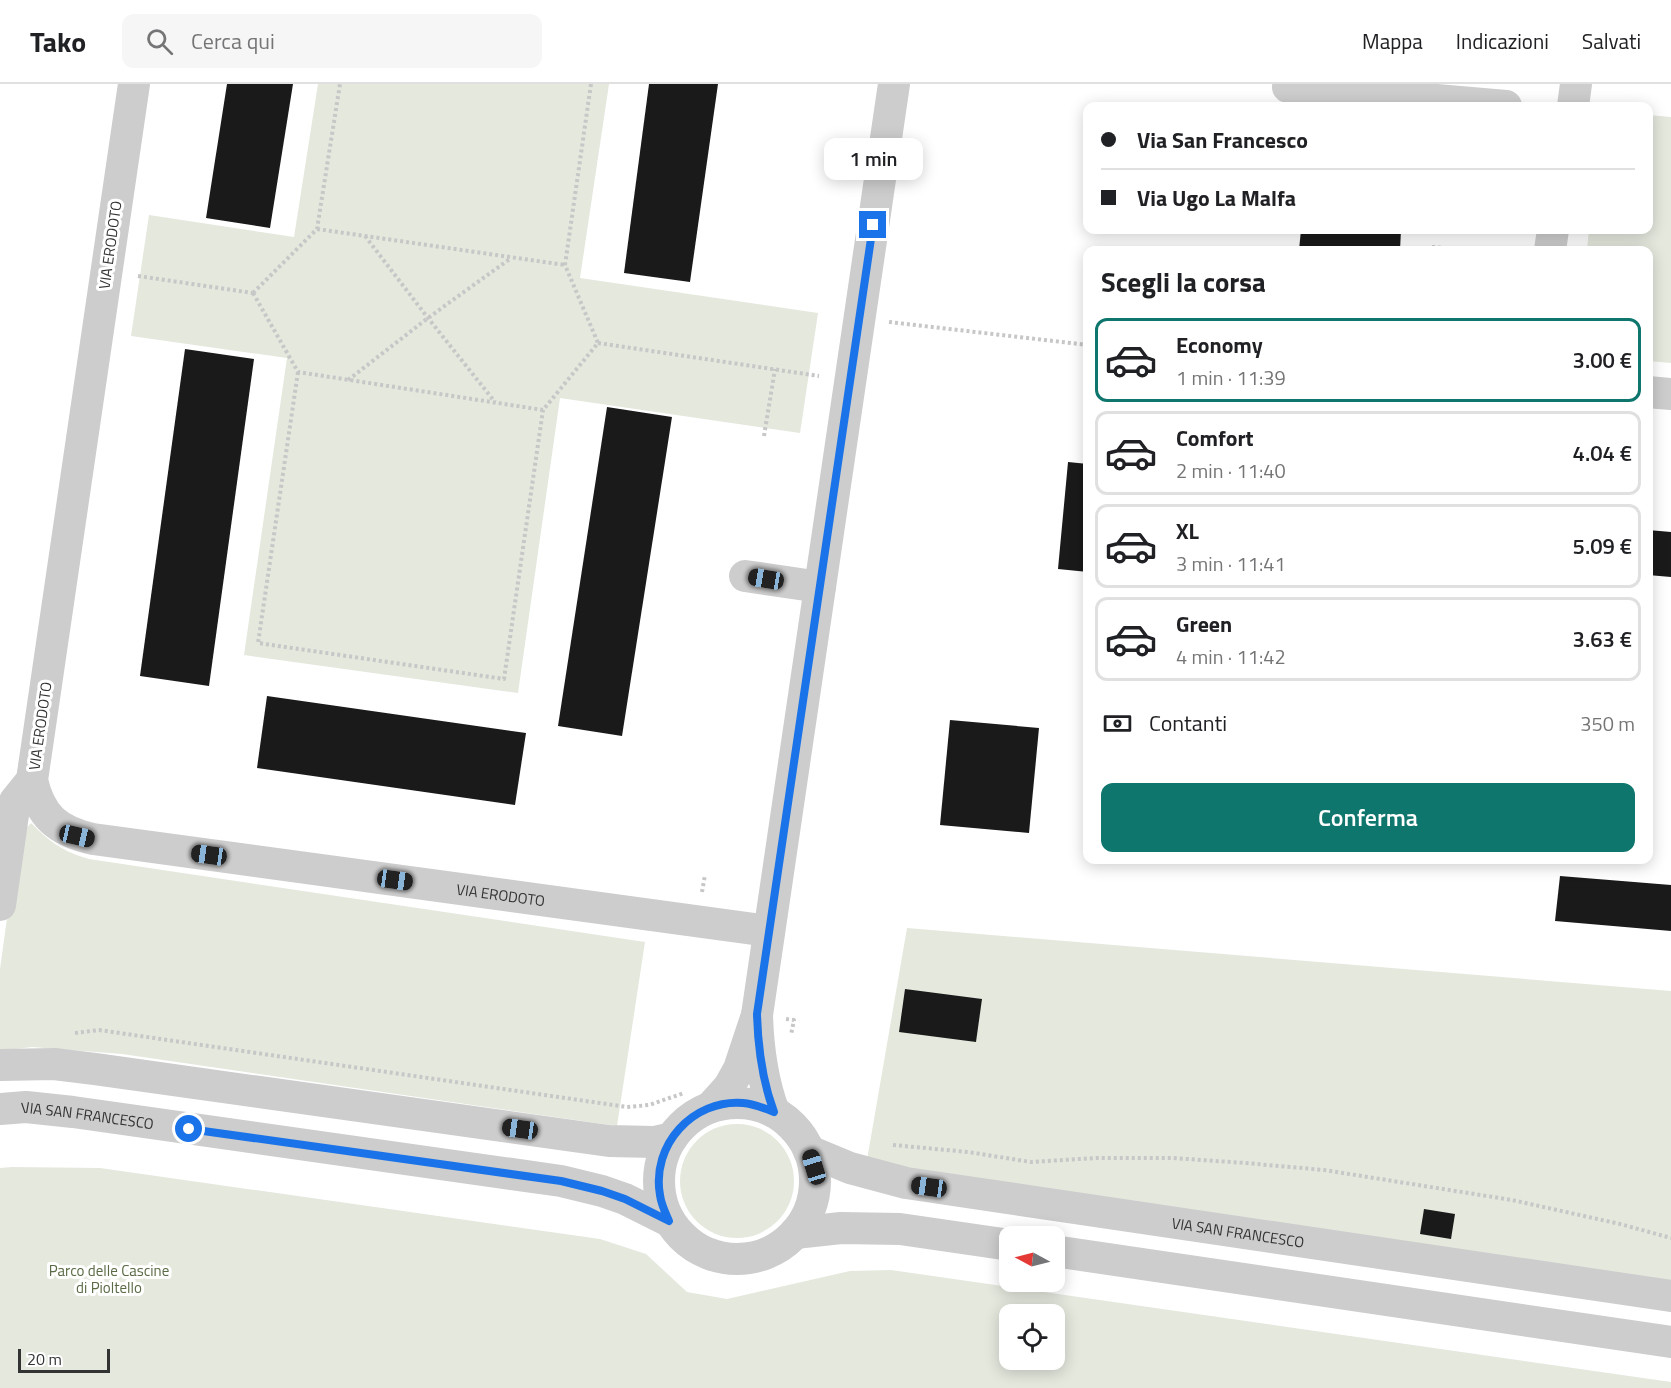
<!DOCTYPE html>
<html lang="it">
<meta charset="utf-8">
<style>
:root{--surface:#fff;--page:#f6f6f6;--text:#202124;--muted:#757577;--line:#e0e0e0;--accent:#0f766e}
body{margin:0;font-family:"Titillium Web",sans-serif;background:var(--page);color:var(--text);height:100vh;display:flex;flex-direction:column;font-size:22px;white-space:nowrap}
*{box-sizing:border-box;margin:0}
p{font-size:20px;color:var(--muted)}
.icon{flex:none;width:33px;height:33px;fill:none;stroke:currentColor;stroke-width:2;stroke-linecap:round;stroke-linejoin:round}
.map{position:relative;flex:1;overflow:hidden}
.details{position:absolute;left:1083px;top:162px;width:570px;height:618px;display:flex;flex-direction:column;background:var(--surface);border-radius:12px;box-shadow:0 3px 15px #0003}
.details>*{flex:none}
.hud{position:absolute;left:1083px;top:18px;width:570px;height:132px;border-radius:12px;box-shadow:0 3px 15px #0003;display:grid;align-content:center;height:132px;padding:0 18px;background:var(--surface)}
.needle{width:39px;rotate:277deg}
.fabs{position:absolute;left:999px;top:1142px;display:grid;gap:12px}
.fabs a{display:grid;place-items:center;width:66px;height:66px;border-radius:12px;background:var(--surface);box-shadow:0 3px 15px #0003;font-size:30px}
.scale{position:absolute;left:18px;bottom:15px;width:92px;box-sizing:border-box;padding-left:6px;border:3px solid #333;border-top:0;font-size:16px;line-height:21px;white-space:nowrap;color:#333;-webkit-text-stroke:4px #fff;paint-order:stroke}
.end{position:absolute;width:27px;height:27px;margin:-14px;border:8px solid #1a73e8;background:#fff;box-shadow:0 0 0 3px #fff}
.from{border-radius:50%}
.bubble{position:absolute;height:42px;border-radius:12px;background:var(--surface);box-shadow:0 3px 15px #0003;font-size:20px;font-weight:600;line-height:42px;text-align:center}
.car{position:absolute;width:18px;height:36px;margin:-18px -9px;border-radius:8px;box-shadow:0 0 4px 2px #0007;background:linear-gradient(#222 24%,#8ab4d8 0 40%,#222 0 76%,#8ab4d8 0 86%,#222 0)}
.hud b{display:flex;align-items:center;gap:21px;height:57px;font-size:22px}
.hud b+b{border-top:2px solid var(--line)}
.hud i{width:15px;height:15px;background:var(--text)}
ul{padding:0;list-style:none}
li{display:flex;align-items:center;gap:18px;height:84px;margin:0 12px 9px;padding:0 6px;border:3px solid var(--line);border-radius:12px}
li div{flex:1}
li b{display:block;font-size:22px}
li em{font-style:normal;font-weight:600}
li.current{border-color:var(--accent)}
li>.icon{width:54px;height:54px;stroke-width:1.5}
h2{padding:0 18px;font-size:27px;line-height:72px}
.pay{display:flex;align-items:center;gap:15px;height:66px;padding:0 18px;font-size:22px}
.pay p{margin-inline-start:auto}
.primary-button{display:flex;gap:12px;margin-top:auto;padding:12px 18px}
.primary-button a{flex:1;height:69px;border-radius:12px;background:var(--accent);color:#fff;font-size:24px;font-weight:600;line-height:69px;text-align:center}
header{display:flex;align-items:center;gap:36px;box-sizing:border-box;height:84px;padding:0 30px;background:var(--surface);border-bottom:2px solid var(--line)}
header strong{font-size:28px}
nav{display:flex;gap:33px;margin-inline-start:auto;font-size:21px}
.search{width:420px;height:54px;background:var(--page);display:flex;align-items:center;gap:15px;box-sizing:border-box;padding:0 21px;border-radius:12px;color:var(--muted);font-size:22px}
.map>svg:first-child{display:block}
.green{fill:#e4e8dd;fill-rule:evenodd}
.building{fill:#1a1a1a}
.lines{fill:none;stroke-linecap:round;stroke-linejoin:round}
.path{stroke:#c7c7c7;stroke-width:4;stroke-dasharray:3 3;stroke-linecap:butt}
.minor{stroke:#cdcdcd;stroke-width:32}
.route{stroke:#1a73e8;stroke-width:8}
.labels{text-anchor:middle;dominant-baseline:central;stroke-width:6;stroke-linejoin:round;paint-order:stroke}
.street-label{font-size:15px;fill:#333;stroke:#fff}
.park-label{font-size:15px;fill:#5a6a44;stroke:#fff}
</style>
<header>
<strong>Tako</strong>
<div class="search"><svg class="icon" aria-label="search" viewBox="0 0 24 24"><circle cx="10" cy="10" r="6"/><path d="M15 15l6 6"/></svg>Cerca qui</div>
<nav><a>Mappa</a><a>Indicazioni</a><a>Salvati</a></nav>
</header>
<div class="map">
<svg width="1671" height="1304" viewBox="0 0 1671 1304">
<rect width="100%" height="100%" fill="#fff"/>
<!-- green -->
<g class="green">
<polygon points="318,0 609,0 580,194 818,229 800,349 560,314 518,609 244,571 287,274 131,252 149,131 294,153"/>
<polygon points="1649,31 1671,33 1671,279 1649,277 1648,166 1587,166 1589,146 1648,146"/>
<path d="M31,739C51,759 62,767 89,775L645,858L617,1042L122,970L32,963L0,967V885L17,762L21,750Z"/>
<polygon points="907,844 1671,907 1671,1201 908,1088 867,1076"/>
<circle cx="737" cy="1097" r="57"/>
<path d="M12,1083L100,1084L600,1155L646,1170L687,1208L727,1215L850,1187L891,1186L1671,1298V1304H0V1084ZM1010,1230H1054V1275H1010Z"/>
</g>
<!-- building -->
<g class="building">
<polygon points="227,0 293,0 270,144 206,134"/>
<polygon points="649,0 718,0 690,198 624,189"/>
<polygon points="1301,146 1401,146 1400,166 1299,166"/>
<polygon points="185,265 254,275 209,602 140,592"/>
<polygon points="607,323 672,333 622,652 558,642"/>
<polygon points="1068,378 1088,380 1088,488 1058,485"/>
<polygon points="1648,446 1671,448 1671,493 1648,491"/>
<polygon points="267,612 526,649 515,721 257,684"/>
<polygon points="950,636 1039,644 1029,749 940,741"/>
<polygon points="1560,792 1671,801 1671,847 1555,837"/>
<polygon points="905,905 982,915 976,958 899,948"/>
<polygon points="1424,1125 1455,1130 1451,1155 1420,1150"/>
</g>
<g class="lines">
<!-- path -->
<g class="path">
<polyline points="317,145 565,181"/>
<polyline points="365,152 428,234 495,318"/>
<polyline points="1432,163 1471,166"/>
<polyline points="138,192 253,209"/>
<polyline points="253,209 298,288 543,326 598,259 565,181 591,0"/>
<polyline points="253,209 317,145 340,0"/>
<polyline points="889,238 1088,261"/>
<polyline points="598,259 819,292"/>
<polyline points="298,288 258,559 504,595 543,326"/>
<polyline points="348,296 428,234 511,174"/>
<polyline points="764,352 775,285"/>
<polyline points="702,808 705,791"/>
<polyline points="786,935 794,936 791,951"/>
<polyline points="75,949 99,946 133,951 627,1023 649,1021 684,1009"/>
<polyline points="893,1061 968,1068 1031,1078 1096,1074 1173,1074 1245,1079 1324,1086 1512,1116 1620,1140 1671,1154"/>
</g>
<!-- minor -->
<g class="minor">
<path id="s1" d="M134,0L32,696C40,732 57,747 93,755L769,847"/>
<polyline points="1288,3 1506,22"/>
<polyline points="1573,22 1576,0"/>
<polyline points="1550,166 1553,146"/>
<polyline points="1648,308 1671,310"/>
<polyline points="745,492 820,503"/>
<polyline points="0,821 15,717 32,696"/>
<polyline points="757,931 894,0"/>
<polyline points="0,981 54,980 95,985 609,1057 654,1058 672,1054"/>
<circle cx="737" cy="1097" r="78"/>
<path d="M711,1023L729,1003L739,985L757,931C758,965 762,996 774,1028"/>
<path id="s2" d="M0,1025L26,1023L73,1028L561,1097L602,1107L625,1115L669,1137"/>
<path id="s3" d="M809,1067L850,1084L906,1099L1671,1212"/>
<polyline points="795,1149 841,1144 900,1145 1010,1161"/>
<polyline points="1054,1167 1671,1258"/>
</g>
</g>
<g class="lines">
<!-- route -->
<path class="route" d="M189,1045L561,1097L602,1107L625,1115L669,1137C665,1128 661,1120 660,1111C651,1061 693,1015 743,1019C754,1020 764,1024 774,1028C762,996 758,965 757,930L873,141"/>
</g>
<g class="labels">
<!-- street labels -->
<g class="street-label">
<text transform="translate(110 161) rotate(-82)">VIA ERODOTO</text>
<text transform="translate(40 642) rotate(-82)">VIA ERODOTO</text>
<text stroke="none"><textPath href="#s1" startOffset="1206">VIA ERODOTO</textPath></text>
<text stroke="none"><textPath href="#s2" startOffset="88">VIA SAN FRANCESCO</textPath></text>
<text stroke="none"><textPath href="#s3" startOffset="438">VIA SAN FRANCESCO</textPath></text>
</g>
<!-- park labels -->
<g class="park-label">
<text x="109" y="1186">Parco delle Cascine<tspan x="109" dy="17">di Pioltello</tspan></text>
</g>
</g>
</svg>
<div class="fabs">
<a><svg class="needle" viewBox="-14 -14 28 28"><path d="M0-13l5 13h-10z" fill="#e53935"/><path d="M0 13l5-13h-10z" fill="#757577"/></svg></a>
<a><svg class="icon" aria-label="locate" viewBox="0 0 24 24"><circle cx="12" cy="12" r="6"/><path d="M12 2v4M12 18v4M2 12h4M18 12h4"/></svg></a>
</div>
<div class="scale">20 m</div>
<i class="end from" style="left:189px;top:1045px"></i>
<i class="end" style="left:873px;top:141px"></i>
<div class="bubble" style="left:824px;top:54px;width:99px">1 min</div>
<i class="car" style="left:766px;top:495px;rotate:279deg"></i>
<i class="car" style="left:77px;top:752px;rotate:103deg"></i>
<i class="car" style="left:209px;top:771px;rotate:278deg"></i>
<i class="car" style="left:395px;top:796px;rotate:98deg"></i>
<i class="car" style="left:520px;top:1045px;rotate:278deg"></i>
<i class="car" style="left:814px;top:1083px;rotate:343deg"></i>
<i class="car" style="left:929px;top:1103px;rotate:278deg"></i>
<div class="hud">
<b><i class="from"></i>Via San Francesco</b>
<b><i></i>Via Ugo La Malfa</b>
</div>
<section class="details">
<h2>Scegli la corsa</h2>
<ul>
<li class="current"><svg class="icon" aria-label="car" viewBox="0 0 24 24"><path d="M5 17H2v-5l4-1 3-4h7l3 4 3 1v5h-3M9 17h6M6 11h13"/><circle cx="7" cy="17" r="2"/><circle cx="17" cy="17" r="2"/></svg><div><b>Economy</b><p>1 min · 11:39</p></div><em>3.00 €</em></li>
<li><svg class="icon" aria-label="car" viewBox="0 0 24 24"><path d="M5 17H2v-5l4-1 3-4h7l3 4 3 1v5h-3M9 17h6M6 11h13"/><circle cx="7" cy="17" r="2"/><circle cx="17" cy="17" r="2"/></svg><div><b>Comfort</b><p>2 min · 11:40</p></div><em>4.04 €</em></li>
<li><svg class="icon" aria-label="car" viewBox="0 0 24 24"><path d="M5 17H2v-5l4-1 3-4h7l3 4 3 1v5h-3M9 17h6M6 11h13"/><circle cx="7" cy="17" r="2"/><circle cx="17" cy="17" r="2"/></svg><div><b>XL</b><p>3 min · 11:41</p></div><em>5.09 €</em></li>
<li><svg class="icon" aria-label="car" viewBox="0 0 24 24"><path d="M5 17H2v-5l4-1 3-4h7l3 4 3 1v5h-3M9 17h6M6 11h13"/><circle cx="7" cy="17" r="2"/><circle cx="17" cy="17" r="2"/></svg><div><b>Green</b><p>4 min · 11:42</p></div><em>3.63 €</em></li>
</ul>
<div class="pay"><svg class="icon" aria-label="cash" viewBox="0 0 24 24"><path d="M3 7h18v10H3z"/><circle cx="12" cy="12" r="2"/></svg>Contanti<p>350 m</p></div>
<div class="primary-button"><a>Conferma</a></div>
</section>
</div>
